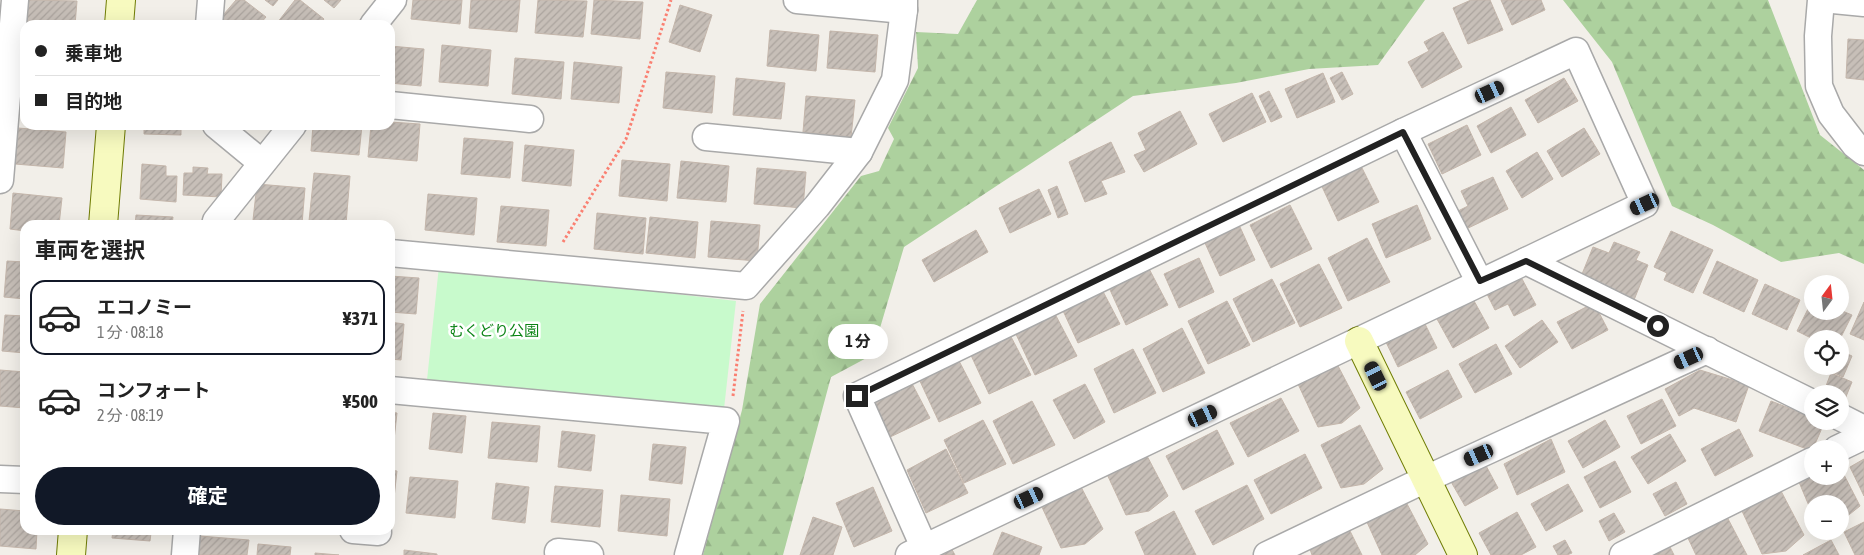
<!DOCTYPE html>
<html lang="ja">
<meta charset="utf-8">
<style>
:root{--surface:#fff;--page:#f2f2f2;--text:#222;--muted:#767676;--line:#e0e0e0;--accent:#111827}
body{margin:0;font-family:"Asap Condensed","Noto Sans JP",sans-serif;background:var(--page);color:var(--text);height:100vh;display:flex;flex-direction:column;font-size:19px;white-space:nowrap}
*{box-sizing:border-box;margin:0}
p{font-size:16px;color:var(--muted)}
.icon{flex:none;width:28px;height:28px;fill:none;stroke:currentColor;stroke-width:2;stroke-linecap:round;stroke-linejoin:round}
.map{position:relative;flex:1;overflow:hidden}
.drawer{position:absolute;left:20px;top:220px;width:375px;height:315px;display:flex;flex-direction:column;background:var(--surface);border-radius:15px;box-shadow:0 5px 20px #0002}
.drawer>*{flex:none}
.guide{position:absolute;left:20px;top:20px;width:375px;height:110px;border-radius:15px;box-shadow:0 5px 20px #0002;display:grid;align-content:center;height:110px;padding:0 15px;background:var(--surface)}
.needle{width:32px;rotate:15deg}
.buttons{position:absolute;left:1804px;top:275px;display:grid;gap:10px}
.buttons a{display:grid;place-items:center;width:45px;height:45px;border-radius:50%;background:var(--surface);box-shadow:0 5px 20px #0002;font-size:25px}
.end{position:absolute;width:22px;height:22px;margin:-11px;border:6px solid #222;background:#fff;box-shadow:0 0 0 2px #fff}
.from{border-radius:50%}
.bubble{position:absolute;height:35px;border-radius:18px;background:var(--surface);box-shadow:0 5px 20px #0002;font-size:16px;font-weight:700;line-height:35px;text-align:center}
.car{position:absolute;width:15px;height:30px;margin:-15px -8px;border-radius:6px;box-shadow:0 0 4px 1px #0007;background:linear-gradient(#222 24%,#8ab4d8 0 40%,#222 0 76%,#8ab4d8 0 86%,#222 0)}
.guide b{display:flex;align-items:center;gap:18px;height:48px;font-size:19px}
.guide b+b{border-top:1px solid var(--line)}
.guide i{width:12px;height:12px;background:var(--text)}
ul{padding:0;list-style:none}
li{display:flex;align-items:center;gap:15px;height:75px;margin:0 10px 8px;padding:0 5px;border:2px solid transparent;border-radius:15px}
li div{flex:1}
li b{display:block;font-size:19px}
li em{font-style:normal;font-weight:700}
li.selected{border-color:var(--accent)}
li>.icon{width:45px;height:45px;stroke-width:1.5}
h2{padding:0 15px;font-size:22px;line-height:60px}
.cta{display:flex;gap:10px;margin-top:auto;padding:10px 15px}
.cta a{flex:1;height:58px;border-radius:30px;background:var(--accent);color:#fff;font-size:20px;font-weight:700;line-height:58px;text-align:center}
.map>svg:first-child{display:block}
.forest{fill:url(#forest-firs)}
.park{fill:#c8facc}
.building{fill:url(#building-hatch);stroke:#c4b6ab}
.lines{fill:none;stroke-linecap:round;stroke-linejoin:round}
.street-casing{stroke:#a9a9a9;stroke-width:29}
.secondary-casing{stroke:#707d05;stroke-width:30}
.path{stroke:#fa8072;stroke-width:3;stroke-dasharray:2.5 2.5;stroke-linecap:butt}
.street{stroke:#fff;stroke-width:26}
.secondary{stroke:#f7fabf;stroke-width:28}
.route{stroke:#222;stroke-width:6}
.labels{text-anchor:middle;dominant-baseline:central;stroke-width:5;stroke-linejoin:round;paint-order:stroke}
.park-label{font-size:15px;fill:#0c8416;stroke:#fff}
</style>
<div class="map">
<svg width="1864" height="555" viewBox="0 0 1864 555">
<defs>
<pattern id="forest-firs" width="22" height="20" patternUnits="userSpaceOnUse" patternTransform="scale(1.25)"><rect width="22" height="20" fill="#add19e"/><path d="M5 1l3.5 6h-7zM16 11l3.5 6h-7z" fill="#95b388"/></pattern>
<pattern id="building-hatch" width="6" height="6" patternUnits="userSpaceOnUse" patternTransform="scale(1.25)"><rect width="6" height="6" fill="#c7bfb8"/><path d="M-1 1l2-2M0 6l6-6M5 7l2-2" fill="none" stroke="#aba49e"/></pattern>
</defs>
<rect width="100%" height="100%" fill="#f2efe9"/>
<!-- forest -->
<g class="forest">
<polygon points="977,0 1425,0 1378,65 1309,69 1236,83 1133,96 904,247 872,355 831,377 783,555 703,555 742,410 760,304 861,176 879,171 894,139 888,128 918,68 916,32 958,34"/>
<polygon points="1563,0 1768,0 1820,135 1864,170 1864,264 1839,253 1781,262 1713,225 1672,206 1612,62"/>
</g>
<!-- park -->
<polygon class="park" points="439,266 736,301 724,409 427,380"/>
<!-- building -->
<g class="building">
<polygon points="29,0 77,1 75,25 26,25"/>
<polygon points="236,0 244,0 266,17 259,25 223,25 218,21"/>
<polygon points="265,0 278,0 273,6"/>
<polygon points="295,0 300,0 324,19 319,25 279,25 277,23"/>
<polygon points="324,0 341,0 334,8"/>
<polygon points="413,0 462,0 460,24 411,19"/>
<polygon points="471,0 520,0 517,32 469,28"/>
<polygon points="538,0 587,1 583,37 535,33"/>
<polygon points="594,0 643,2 640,39 591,34"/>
<polygon points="1471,0 1490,0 1503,30 1468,44 1453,8"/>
<polygon points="1501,0 1541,0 1545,10 1512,25"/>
<polygon points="680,5 712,15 700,52 669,42"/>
<polygon points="770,30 819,35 816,71 767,66"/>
<polygon points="830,31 878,35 875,72 827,68"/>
<polygon points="1443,32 1462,67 1422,88 1408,62 1429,51 1424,42"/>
<polygon points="1848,39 1864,40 1864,80 1846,78"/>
<polygon points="442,45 491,50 488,86 439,82"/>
<polygon points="390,46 424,49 421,86 390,83"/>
<polygon points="515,58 564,62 561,99 512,94"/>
<polygon points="574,62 622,67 619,103 571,99"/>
<polygon points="23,72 25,72 25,109 20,108"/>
<polygon points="666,72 715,76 712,113 663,108"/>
<polygon points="1342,72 1353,94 1342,100 1330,78"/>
<polygon points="1323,73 1335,102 1297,118 1285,89"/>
<polygon points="736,78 785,83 781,119 733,115"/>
<polygon points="1564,78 1578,101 1538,123 1525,100"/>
<polygon points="1269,91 1282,117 1271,122 1259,96"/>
<polygon points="1252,93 1266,122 1223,142 1209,114"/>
<polygon points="806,96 855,100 851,137 803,132"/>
<polygon points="1511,107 1526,135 1491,153 1477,126"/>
<polygon points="1180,111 1197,144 1144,172 1134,155 1146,150 1138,133"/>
<polygon points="390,122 420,124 417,161 368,157 371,125 390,125"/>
<polygon points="144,125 181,125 181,135 144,134"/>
<polygon points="313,125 362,125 359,155 311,151"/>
<polygon points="1467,125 1481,155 1442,174 1428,144"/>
<polygon points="18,128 66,132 63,168 15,164"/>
<polygon points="1584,128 1600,154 1562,177 1547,151"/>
<polygon points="464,138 513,142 510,178 461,174"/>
<polygon points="1111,142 1125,172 1101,181 1107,194 1085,202 1069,162"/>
<polygon points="525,145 574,150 571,186 522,181"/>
<polygon points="1537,152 1553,179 1522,198 1506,171"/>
<polygon points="1357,158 1379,202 1338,221 1318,178"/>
<polygon points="622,160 670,164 667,201 619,196"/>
<polygon points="681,161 729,166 726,202 677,198"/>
<polygon points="142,164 166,166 166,176 177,176 176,202 140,199"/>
<polygon points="193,167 208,168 207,174 222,174 221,197 183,195 184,173 193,173"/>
<polygon points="757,168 806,172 803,208 754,204"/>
<polygon points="314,173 350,176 346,224 309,221"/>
<polygon points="1493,177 1508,209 1464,230 1456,212 1468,206 1461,191"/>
<polygon points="257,184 305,188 302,224 253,220"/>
<polygon points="1057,186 1068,214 1058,218 1048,190"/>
<polygon points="1039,189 1051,214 1010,233 999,208"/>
<polygon points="13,193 62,198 59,225 25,225 25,231 10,229"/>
<polygon points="428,194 477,198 474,235 425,230"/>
<polygon points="1290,205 1312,249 1271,268 1250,225"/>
<polygon points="1417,205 1431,239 1386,258 1372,224"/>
<polygon points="501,206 549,210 546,246 497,242"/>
<polygon points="597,213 646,218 643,254 594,249"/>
<polygon points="136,215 173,217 172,225 135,225"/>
<polygon points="650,217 698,222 695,258 646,253"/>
<polygon points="711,221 760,225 757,261 708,257"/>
<polygon points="1240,227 1255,260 1220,276 1205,243"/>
<polygon points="976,230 988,252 934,282 922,260"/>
<polygon points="1671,231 1713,250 1693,293 1664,280 1667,273 1654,267"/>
<polygon points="1367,238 1390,282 1348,301 1328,258"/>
<polygon points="1614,242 1640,252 1636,260 1648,265 1634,300 1580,279 1593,247 1609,253"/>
<polygon points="1199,258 1214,292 1179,308 1164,274"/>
<polygon points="7,261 25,262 25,299 4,297"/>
<polygon points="1145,261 1168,305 1126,325 1106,281"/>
<polygon points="1717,261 1758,280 1744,312 1703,293"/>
<polygon points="1319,264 1342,308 1300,327 1280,284"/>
<polygon points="390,276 419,278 416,314 390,312"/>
<polygon points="1521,277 1536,305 1514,316 1508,304 1495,310 1487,294"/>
<polygon points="1272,279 1295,323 1253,342 1233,299"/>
<polygon points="1097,280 1120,324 1078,343 1058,300"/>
<polygon points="1765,284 1800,300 1787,330 1752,314"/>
<polygon points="1473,299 1489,328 1453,348 1437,319"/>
<polygon points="1227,301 1250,345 1208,364 1188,321"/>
<polygon points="1812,301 1812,311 1840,311 1840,310 1852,315 1840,339 1813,339 1797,331"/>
<polygon points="1864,302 1864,340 1850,334"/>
<polygon points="1594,303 1608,330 1572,349 1557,322"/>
<polygon points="1054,312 1077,356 1035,375 1015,332"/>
<polygon points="5,315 25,316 25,353 2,351"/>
<polygon points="1423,320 1437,348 1398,367 1384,338"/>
<polygon points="1542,320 1558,342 1520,368 1505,346"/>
<polygon points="390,322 404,324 401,360 390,359"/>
<polygon points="1182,328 1205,373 1163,392 1143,349"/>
<polygon points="1008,331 1031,375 989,394 969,351"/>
<polygon points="1496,344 1512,374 1475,393 1459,364"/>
<polygon points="1133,349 1156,393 1114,413 1094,369"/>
<polygon points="1841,351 1852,356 1843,377 1832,372 1834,366 1840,366"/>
<polygon points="958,359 981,403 939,422 919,379"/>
<polygon points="1337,364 1360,408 1342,423 1318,427 1298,384"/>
<polygon points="0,370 25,372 25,408 0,406"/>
<polygon points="1448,370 1462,397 1420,419 1406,392"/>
<polygon points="1700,370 1749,385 1736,422 1694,408 1679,416 1665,389"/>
<polygon points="1831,373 1852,382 1845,399 1840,397 1840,394 1832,394 1824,391"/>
<polygon points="907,374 930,418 888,438 868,394"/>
<polygon points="1085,384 1105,422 1074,439 1053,400"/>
<polygon points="1281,398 1299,431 1248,457 1230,423"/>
<polygon points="1662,399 1676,426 1641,444 1627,416"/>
<polygon points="1032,401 1055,445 1013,464 993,421"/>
<polygon points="1771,401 1812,417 1812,421 1825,421 1812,451 1759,431"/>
<polygon points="390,412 397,413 393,449 390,449"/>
<polygon points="433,413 466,416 462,453 429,449"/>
<polygon points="983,420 1006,464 964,483 944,440"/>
<polygon points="1605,420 1620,447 1583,468 1568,441"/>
<polygon points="492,422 540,426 537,462 488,458"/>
<polygon points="1360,425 1383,469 1364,484 1341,488 1321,445"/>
<polygon points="1739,429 1753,456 1715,476 1701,449"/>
<polygon points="1217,430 1234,464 1183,490 1166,456"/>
<polygon points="562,431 595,435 591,471 558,467"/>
<polygon points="1670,434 1686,461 1648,484 1631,457"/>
<polygon points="1551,439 1565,472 1517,495 1504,464"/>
<polygon points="653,444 686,447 682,484 649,480"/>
<polygon points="946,449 968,493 926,513 907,470"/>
<polygon points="1145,452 1168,496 1149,511 1126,515 1106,472"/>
<polygon points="1305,454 1322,488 1271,514 1254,480"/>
<polygon points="1864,459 1864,496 1850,467"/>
<polygon points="1615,461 1631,492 1600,508 1584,477"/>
<polygon points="1484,462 1498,488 1465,506 1450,480"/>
<polygon points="1840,467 1860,506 1840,522 1840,504 1812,504 1812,513 1799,482 1812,475 1840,476"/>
<polygon points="390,470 397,471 393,507 390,507"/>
<polygon points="410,477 458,481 455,518 406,513"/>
<polygon points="1676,482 1687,504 1665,516 1653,494"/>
<polygon points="496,483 529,487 525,523 492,519"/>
<polygon points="1568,484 1583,511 1546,531 1531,504"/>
<polygon points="1080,485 1103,529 1085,544 1061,548 1041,505"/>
<polygon points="1247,485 1264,519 1213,545 1195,511"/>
<polygon points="555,486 603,490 600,527 551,522"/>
<polygon points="873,487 892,531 854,547 836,503"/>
<polygon points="1781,491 1804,535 1786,551 1762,554 1742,511"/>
<polygon points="621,495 670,499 667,536 618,531"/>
<polygon points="1405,500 1428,544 1415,555 1382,555 1366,520"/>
<polygon points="0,509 25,511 25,530 37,530 36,549 0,546"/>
<polygon points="1174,511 1196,555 1145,555 1135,532"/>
<polygon points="1517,512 1536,547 1521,555 1491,555 1479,533"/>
<polygon points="1614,513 1625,532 1609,541 1599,521"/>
<polygon points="1726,515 1747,555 1696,555 1687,536"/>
<polygon points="813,517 842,527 833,555 800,555"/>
<polygon points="1864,522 1864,555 1855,555 1844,532"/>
<polygon points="1349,529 1362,555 1312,555 1310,549"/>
<polygon points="113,530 159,530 159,534 151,533 150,541 112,538"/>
<polygon points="1002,532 1042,547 1039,555 993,555"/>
<polygon points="200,536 249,540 247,555 198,555"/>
<polygon points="1565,540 1572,553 1567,555 1558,555 1553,546"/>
<polygon points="1831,540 1839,555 1803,555"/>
<polygon points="258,544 291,547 290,555 257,555"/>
<polygon points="1669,545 1674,555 1649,555"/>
<polygon points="950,546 955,555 933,555"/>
<polygon points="404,550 437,554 437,555 404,555"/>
<polygon points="315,553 339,555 315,555"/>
</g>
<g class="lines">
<!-- street casing -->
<g class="street-casing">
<g id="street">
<polyline points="797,0 904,10"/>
<polyline points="1821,0 1818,36 1819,86 1831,114 1855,145 1864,152"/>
<polyline points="1833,0 1864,3"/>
<polyline points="209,25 211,0"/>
<polyline points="373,25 393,0"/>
<polyline points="390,105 530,119"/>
<polyline points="216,125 262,163"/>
<polyline points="1403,132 1479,281"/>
<polyline points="706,137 859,152"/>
<polyline points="0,180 15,0"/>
<polyline points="215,225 216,221 293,125"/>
<polyline points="390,253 746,286 817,206 859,152 895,80 904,10 904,0"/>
<polyline points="390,390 726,421 688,555"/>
<polyline points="1840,417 1864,429"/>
<polyline points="1837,449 1864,436"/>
<polyline points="0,479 25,480"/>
<polyline points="353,530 378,532"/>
<polyline points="924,547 857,396 1403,132 1576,51 1645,204 1526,261"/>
<polyline points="558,552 590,555"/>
<polyline points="185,555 187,530"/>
<polyline points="909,555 1526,261 1812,403"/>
<polyline points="1267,555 1426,479 1707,350"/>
<polyline points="1623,555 1812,461"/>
</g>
</g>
<!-- secondary casing -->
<g class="secondary-casing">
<g id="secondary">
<polyline points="119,25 121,0"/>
<polyline points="103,225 111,125"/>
<polyline points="1359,341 1463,555"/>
<polyline points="71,555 73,530"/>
</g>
</g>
<!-- path -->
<g class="path">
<polyline points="563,242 626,139 671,0"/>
<polyline points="733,396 743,311"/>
</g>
<!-- street -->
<use href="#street" class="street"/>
<!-- secondary -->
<use href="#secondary" class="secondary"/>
</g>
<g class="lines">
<!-- route -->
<polyline class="route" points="857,396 1403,132 1480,281 1526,261 1658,326"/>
</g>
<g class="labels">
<!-- park labels -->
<g class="park-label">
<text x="494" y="330">むくどり公園</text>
</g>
</g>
</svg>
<div class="buttons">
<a><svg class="needle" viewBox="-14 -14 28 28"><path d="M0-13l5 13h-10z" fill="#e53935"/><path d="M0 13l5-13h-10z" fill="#767676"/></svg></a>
<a><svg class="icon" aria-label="locate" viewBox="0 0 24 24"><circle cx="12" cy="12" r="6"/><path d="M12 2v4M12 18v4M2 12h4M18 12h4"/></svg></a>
<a><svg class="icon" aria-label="layers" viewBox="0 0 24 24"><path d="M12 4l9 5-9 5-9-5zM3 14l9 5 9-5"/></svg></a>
<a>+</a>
<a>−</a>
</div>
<i class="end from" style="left:1658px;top:326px"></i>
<i class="end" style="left:857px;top:396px"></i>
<div class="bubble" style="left:828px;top:324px;width:60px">1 分</div>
<i class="car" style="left:1490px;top:92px;rotate:65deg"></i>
<i class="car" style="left:1645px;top:204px;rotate:245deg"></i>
<i class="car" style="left:1689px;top:358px;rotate:245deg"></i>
<i class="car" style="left:1376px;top:376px;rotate:334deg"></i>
<i class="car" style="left:1203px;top:416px;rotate:65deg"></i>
<i class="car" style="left:1479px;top:455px;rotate:246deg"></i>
<i class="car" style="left:1029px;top:498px;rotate:65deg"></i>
<div class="guide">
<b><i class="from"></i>乗車地</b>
<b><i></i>目的地</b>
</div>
<section class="drawer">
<h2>車両を選択</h2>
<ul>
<li class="selected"><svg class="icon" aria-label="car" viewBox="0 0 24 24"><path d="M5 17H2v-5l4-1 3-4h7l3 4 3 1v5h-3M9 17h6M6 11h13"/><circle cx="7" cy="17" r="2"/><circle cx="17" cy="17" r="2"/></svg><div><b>エコノミー</b><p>1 分 · 08:18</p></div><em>¥371</em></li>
<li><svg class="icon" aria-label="car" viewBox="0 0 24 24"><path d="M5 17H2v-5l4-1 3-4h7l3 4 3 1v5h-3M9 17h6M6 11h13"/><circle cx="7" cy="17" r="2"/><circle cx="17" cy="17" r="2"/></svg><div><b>コンフォート</b><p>2 分 · 08:19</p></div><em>¥500</em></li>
</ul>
<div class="cta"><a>確定</a></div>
</section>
</div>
